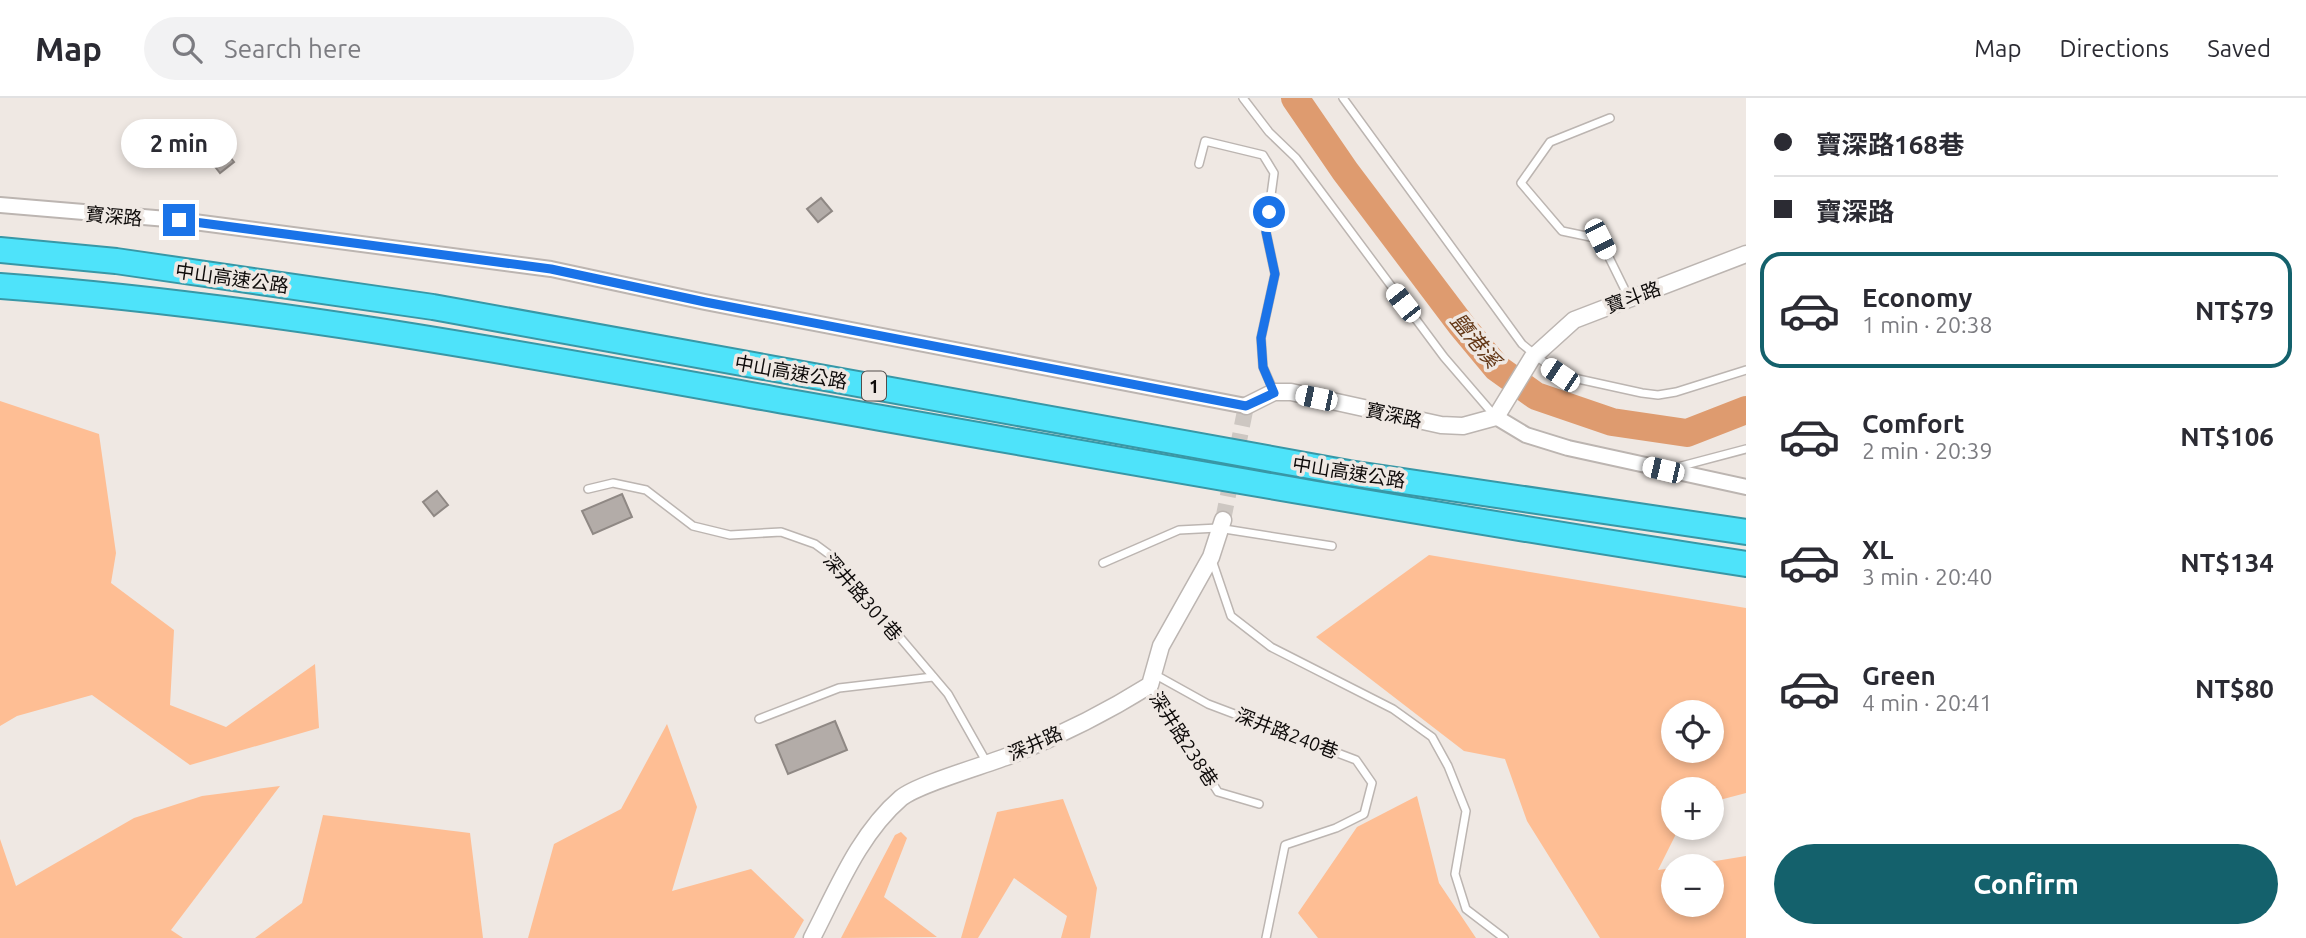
<!DOCTYPE html>
<meta charset="utf-8">
<style>
:root{--surface:#fff;--page:#f2f2f3;--text:#2b2b33;--muted:#7c7c81;--line:#e1e1e2;--accent:#14616c}
body{margin:0;font-family:Ubuntu,"Noto Sans TC",sans-serif;background:var(--page);color:var(--text);height:100vh;display:flex;flex-direction:column;font-size:26px;white-space:nowrap}
*{box-sizing:border-box;margin:0}
p{font-size:23px;color:var(--muted)}
.icon{flex:none;width:38px;height:38px;fill:none;stroke:currentColor;stroke-width:2;stroke-linecap:round;stroke-linejoin:round}
.map{position:relative;flex:1;overflow:hidden}
.drawer{display:flex;flex-direction:column;background:var(--surface);width:560px}
.drawer>*{flex:none}
.hud{display:grid;align-content:center;height:154px;padding:0 28px;background:var(--surface)}
.fabs{position:absolute;left:1661px;top:602px;display:grid;gap:14px}
.fabs a{display:grid;place-items:center;width:63px;height:63px;border-radius:50%;background:var(--surface);box-shadow:0 4px 10px #0003;font-size:35px}
.end{position:absolute;width:32px;height:32px;margin:-16px;border:9px solid #1a73e8;background:#fff;box-shadow:0 0 0 4px #fff}
.from{border-radius:50%}
.bubble{position:absolute;height:49px;border-radius:24px;background:var(--surface);box-shadow:0 4px 10px #0003;font-size:23px;font-weight:600;line-height:49px;text-align:center}
.car{position:absolute;width:21px;height:42px;margin:-21px -10px;border-radius:9px;box-shadow:0 0 5px 2px #0007;background:linear-gradient(#fff 24%,#345 0 40%,#fff 0 76%,#345 0 86%,#fff 0)}
.hud b{display:flex;align-items:center;gap:24px;height:66px;font-size:26px}
.hud b+b{border-top:2px solid var(--line)}
.hud i{width:18px;height:18px;background:var(--text)}
ul{padding:0;list-style:none}
li{display:flex;align-items:center;gap:21px;height:116px;margin:0 14px 10px;padding:0 14px;border:4px solid transparent;border-radius:21px}
li div{flex:1}
li b{display:block;font-size:26px}
li em{font-style:normal;font-weight:600}
li.active{border-color:var(--accent)}
li>.icon{width:63px;height:63px;stroke-width:1.5}
.cta{display:flex;gap:14px;margin-top:auto;padding:14px 28px}
.cta a{flex:1;height:80px;border-radius:42px;background:var(--accent);color:#fff;font-size:28px;font-weight:600;line-height:80px;text-align:center}
header{display:flex;align-items:center;gap:42px;box-sizing:border-box;height:98px;padding:0 35px;background:var(--surface);border-bottom:2px solid var(--line)}
header strong{font-size:33px}
nav{display:flex;gap:38px;margin-inline-start:auto;font-size:24px}
.search{width:490px;height:63px;background:var(--page);display:flex;align-items:center;gap:18px;box-sizing:border-box;padding:0 24px;border-radius:38px;color:var(--muted);font-size:26px}
main{display:flex;flex:1;min-height:0}
.map>svg:first-child{display:block}
.green{fill:#febe94;fill-rule:evenodd}
.lines{fill:none;stroke-linecap:round;stroke-linejoin:round}
.river{stroke:#de9b6f;stroke-width:28}
.building{fill:#b3aca8;stroke:#8f8884;stroke-width:2}
.tertiary-tunnel{stroke:#cdc7c2;stroke-width:16;stroke-dasharray:16 8;stroke-linecap:butt}
.service-casing{stroke:#bcb5b1;stroke-width:10}
.minor-casing{stroke:#bcb5b1;stroke-width:18}
.tertiary-casing{stroke:#bcb5b1;stroke-width:19}
.motorway-casing{stroke:#3897a6;stroke-width:28}
.service{stroke:#fff;stroke-width:7}
.minor{stroke:#fff;stroke-width:14}
.tertiary{stroke:#fff;stroke-width:16}
.motorway{stroke:#4ee3fa;stroke-width:24}
.route{stroke:#1a73e8;stroke-width:9}
.labels{text-anchor:middle;dominant-baseline:central;stroke-width:7;stroke-linejoin:round;paint-order:stroke}
.shield{fill:#efe8e3;stroke:#524d4b;stroke-width:2}
.shield-label{font-size:18px;font-weight:bold;fill:#0e0b0a}
.street-label{font-size:19px;fill:#0e0b0a;stroke:#efe8e3}
.water-label{font-size:21px;font-style:italic;fill:#623615;stroke:#efe8e3}
</style>
<header>
<strong>Map</strong>
<div class="search"><svg class="icon" aria-label="search" viewBox="0 0 24 24"><circle cx="10" cy="10" r="6"/><path d="M15 15l6 6"/></svg>Search here</div>
<nav><a>Map</a><a>Directions</a><a>Saved</a></nav>
</header>
<main>
<div class="map">
<svg width="1746" height="840" viewBox="0 0 1746 840">
<rect width="100%" height="100%" fill="#efe8e3"/>
<!-- green -->
<g class="green">
<polygon points="0,303 99,336 116,455 111,485 174,532 170,607 226,629 315,566 319,630 190,667 92,597 17,618 0,628"/>
<path d="M1429,457L1746,510V695L1712,704V691H1673V730H1679L1658,772L1673,770V807H1712V768H1685L1746,758V840H1600L1527,723L1505,661L1464,653L1316,539ZM1673,614H1712V653H1673Z"/>
<polygon points="667,626 697,709 672,793 751,771 804,822 794,840 528,840 554,746 621,711"/>
<polygon points="280,688 171,832 183,840 0,840 0,741 16,788 134,720 202,698"/>
<polygon points="1417,698 1439,785 1476,840 1318,840 1298,815 1357,729"/>
<polygon points="1063,701 1097,790 1090,840 1061,840 1067,818 1014,780 978,840 961,840 997,714"/>
<polygon points="323,717 470,735 483,840 255,840 302,805"/>
<polygon points="901,734 907,740 884,799 937,839 841,840 895,737"/>
</g>
<g class="lines">
<!-- river -->
<polyline class="river" points="1295,0 1345,73 1462,228 1497,270 1536,298 1612,324 1687,335 1746,312"/>
</g>
<!-- building -->
<g class="building">
<polygon points="223,50 234,64 220,75 209,61"/>
<polygon points="821,100 832,113 818,124 807,111"/>
<polygon points="437,393 448,407 434,418 423,404"/>
<polygon points="622,396 632,419 593,436 582,413"/>
<polygon points="835,623 847,652 788,676 776,647"/>
</g>
<g class="lines">
<!-- tertiary-tunnel -->
<polyline class="tertiary-tunnel" points="1223,422 1246,308"/>
<!-- service casing -->
<g class="service-casing">
<g id="service">
<polyline points="1243,0 1269,34 1296,60 1444,259 1494,317"/>
<polyline points="1343,0 1522,246 1560,277 1642,295 1658,297 1676,294 1746,272"/>
<polyline points="1610,20 1550,44 1521,85 1562,133 1600,141 1629,200"/>
<polyline points="1199,66 1205,43 1263,57 1274,75 1266,134 1275,176 1261,240 1263,269 1274,294"/>
<polyline points="1674,370 1746,351"/>
<polyline points="588,391 613,385 646,392 693,428 730,437 781,434 815,446 830,457 948,596 987,665"/>
<polyline points="1212,462 1231,518 1271,549 1393,611 1432,639 1448,668 1466,713 1455,776 1466,811 1504,840"/>
<polyline points="1103,465 1179,432 1218,430 1332,448"/>
<polyline points="1154,576 1208,606 1356,662 1372,685 1364,716 1336,730 1285,747 1266,840"/>
<polyline points="1150,587 1218,694 1259,706"/>
<polyline points="759,621 839,590 933,579"/>
</g>
</g>
<!-- minor casing -->
<g class="minor-casing">
<g id="minor">
<polyline points="0,107 179,122 551,171 705,204 1246,308"/>
<polyline points="1496,319 1526,337 1568,350 1746,389"/>
</g>
</g>
<!-- tertiary casing -->
<g class="tertiary-casing">
<g id="tertiary">
<polyline points="1246,308 1274,294 1291,294 1441,327 1463,328 1496,319 1532,260 1574,222 1746,156"/>
<path d="M812,840C837,792 859,736 901,700C918,686 986,667 1011,657C1059,638 1107,614 1150,587L1161,548L1211,459L1223,422"/>
</g>
</g>
<!-- motorway casing -->
<g class="motorway-casing">
<g id="motorway">
<polyline points="0,152 116,163 433,209 1349,375 1746,434"/>
<path d="M0,188C259,207 517,255 773,301C1097,358 1421,416 1746,466"/>
</g>
</g>
<!-- service -->
<use href="#service" class="service"/>
<!-- minor -->
<use href="#minor" class="minor"/>
<!-- tertiary -->
<use href="#tertiary" class="tertiary"/>
<!-- motorway -->
<use href="#motorway" class="motorway"/>
</g>
<g class="lines">
<!-- route -->
<polyline class="route" points="179,122 551,171 705,204 1246,308 1274,295 1263,269 1261,240 1275,176 1266,134 1269,114"/>
</g>
<g class="labels">
<!-- shield labels -->
<rect class="shield" x="862" y="273.5" width="24" height="29" rx="5"/>
<g class="shield-label">
<text x="874" y="288">1</text>
</g>
<!-- street labels -->
<g class="street-label">
<text transform="translate(114 118) rotate(5)">寶深路</text>
<text transform="translate(232 180) rotate(8)">中山高速公路</text>
<text transform="translate(1633 199) rotate(-20)">寶斗路</text>
<text transform="translate(791 274) rotate(10)">中山高速公路</text>
<text transform="translate(1394 317) rotate(12)">寶深路</text>
<text transform="translate(1349 374) rotate(9)">中山高速公路</text>
<text transform="translate(863 499) rotate(49)">深井路301巷</text>
<text transform="translate(1287 635) rotate(21)">深井路240巷</text>
<text transform="translate(1184 641) rotate(57)">深井路238巷</text>
<text transform="translate(1035 645) rotate(-24)">深井路</text>
</g>
<!-- water labels -->
<g class="water-label">
<text transform="translate(1476 242) rotate(50)">鹽港溪</text>
</g>
</g>
</svg>
<div class="fabs">
<a><svg class="icon" aria-label="locate" viewBox="0 0 24 24"><circle cx="12" cy="12" r="6"/><path d="M12 2v4M12 18v4M2 12h4M18 12h4"/></svg></a>
<a>+</a>
<a>−</a>
</div>
<i class="end from" style="left:1269px;top:114px"></i>
<i class="end" style="left:179px;top:122px"></i>
<div class="bubble" style="left:121px;top:21px;width:116px">2 min</div>
<i class="car" style="left:1600px;top:141px;rotate:153deg"></i>
<i class="car" style="left:1403px;top:205px;rotate:322deg"></i>
<i class="car" style="left:1560px;top:277px;rotate:304deg"></i>
<i class="car" style="left:1316px;top:300px;rotate:282deg"></i>
<i class="car" style="left:1663px;top:372px;rotate:283deg"></i>
</div>
<section class="drawer">
<div class="hud">
<b><i class="from"></i>寶深路168巷</b>
<b><i></i>寶深路</b>
</div>
<ul>
<li class="active"><svg class="icon" aria-label="car" viewBox="0 0 24 24"><path d="M5 17H2v-5l4-1 3-4h7l3 4 3 1v5h-3M9 17h6M6 11h13"/><circle cx="7" cy="17" r="2"/><circle cx="17" cy="17" r="2"/></svg><div><b>Economy</b><p>1 min · 20:38</p></div><em>NT$79</em></li>
<li><svg class="icon" aria-label="car" viewBox="0 0 24 24"><path d="M5 17H2v-5l4-1 3-4h7l3 4 3 1v5h-3M9 17h6M6 11h13"/><circle cx="7" cy="17" r="2"/><circle cx="17" cy="17" r="2"/></svg><div><b>Comfort</b><p>2 min · 20:39</p></div><em>NT$106</em></li>
<li><svg class="icon" aria-label="car" viewBox="0 0 24 24"><path d="M5 17H2v-5l4-1 3-4h7l3 4 3 1v5h-3M9 17h6M6 11h13"/><circle cx="7" cy="17" r="2"/><circle cx="17" cy="17" r="2"/></svg><div><b>XL</b><p>3 min · 20:40</p></div><em>NT$134</em></li>
<li><svg class="icon" aria-label="car" viewBox="0 0 24 24"><path d="M5 17H2v-5l4-1 3-4h7l3 4 3 1v5h-3M9 17h6M6 11h13"/><circle cx="7" cy="17" r="2"/><circle cx="17" cy="17" r="2"/></svg><div><b>Green</b><p>4 min · 20:41</p></div><em>NT$80</em></li>
</ul>
<div class="cta"><a>Confirm</a></div>
</section>
</main>
